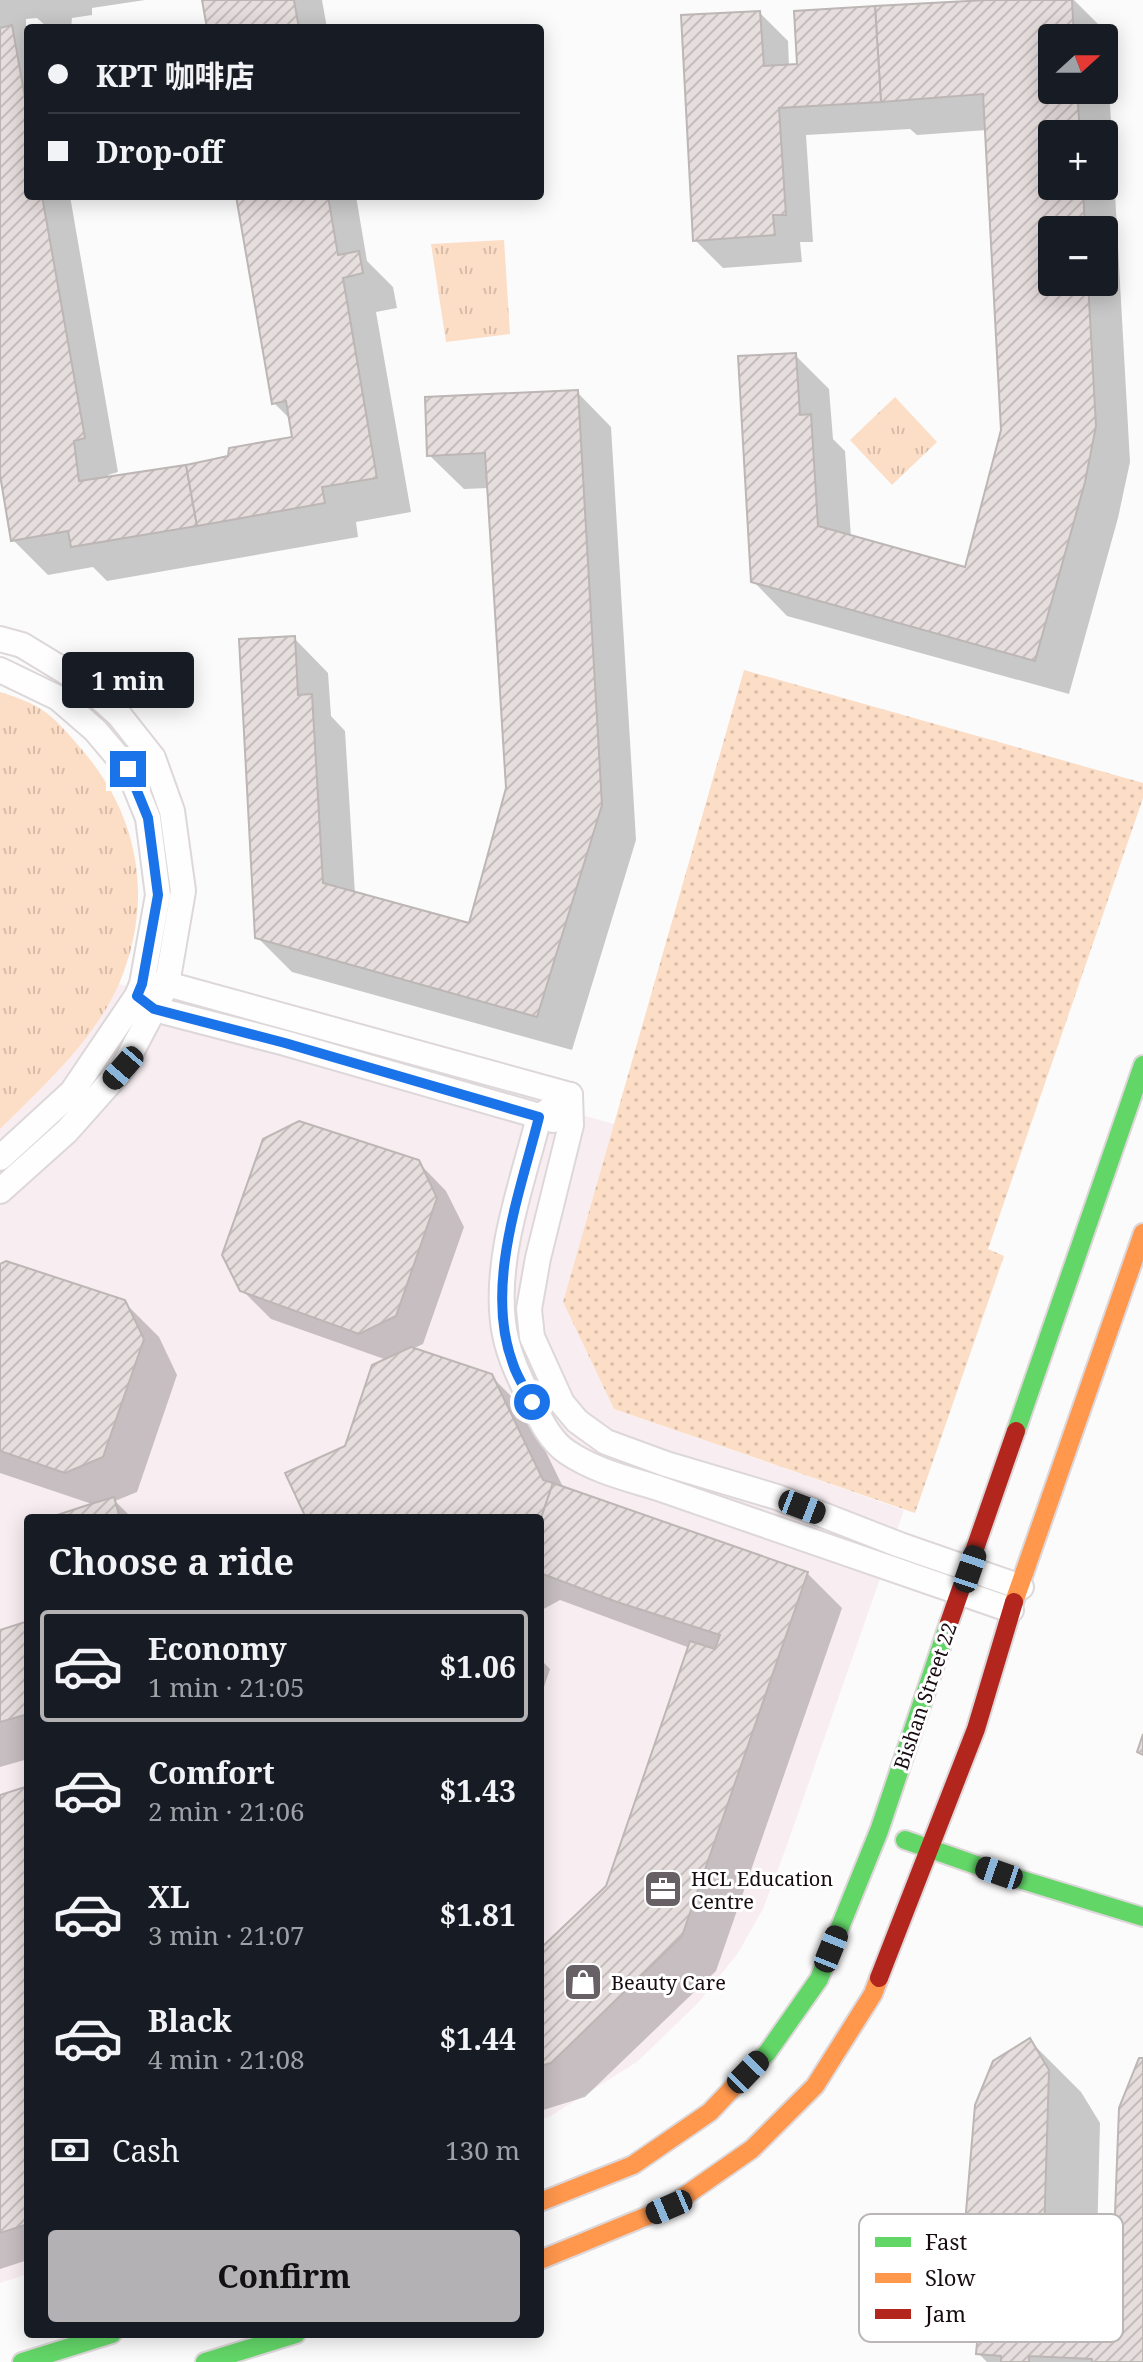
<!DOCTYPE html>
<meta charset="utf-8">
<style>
:root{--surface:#171b24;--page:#20242c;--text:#f1f3f6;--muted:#9ea1a6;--line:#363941;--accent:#b3b1b4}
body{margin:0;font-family:"Noto Serif","Noto Sans SC",serif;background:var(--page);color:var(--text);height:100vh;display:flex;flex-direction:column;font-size:30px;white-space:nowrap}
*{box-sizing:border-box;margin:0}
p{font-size:26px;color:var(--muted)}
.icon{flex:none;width:44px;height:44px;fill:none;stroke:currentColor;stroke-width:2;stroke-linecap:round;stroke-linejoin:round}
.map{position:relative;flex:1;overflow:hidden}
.sheet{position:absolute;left:24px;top:1514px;width:520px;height:824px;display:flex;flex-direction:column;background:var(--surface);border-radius:8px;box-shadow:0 4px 20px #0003}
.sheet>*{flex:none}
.guide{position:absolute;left:24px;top:24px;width:520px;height:176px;border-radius:8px;box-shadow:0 4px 20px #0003;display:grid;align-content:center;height:176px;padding:0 24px;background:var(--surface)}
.needle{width:52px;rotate:69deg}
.tools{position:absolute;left:1038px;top:24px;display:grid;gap:16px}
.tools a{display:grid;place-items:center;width:80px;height:80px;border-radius:8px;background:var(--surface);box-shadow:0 4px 20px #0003;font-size:40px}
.end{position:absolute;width:36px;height:36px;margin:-18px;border:10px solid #1a73e8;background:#fff;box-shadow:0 0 0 4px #fff}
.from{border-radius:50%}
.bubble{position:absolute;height:56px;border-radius:8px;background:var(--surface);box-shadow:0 4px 20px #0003;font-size:26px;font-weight:700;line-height:56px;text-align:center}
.car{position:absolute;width:24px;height:48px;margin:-24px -12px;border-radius:10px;box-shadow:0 0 6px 2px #0007;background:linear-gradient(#222 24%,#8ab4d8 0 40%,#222 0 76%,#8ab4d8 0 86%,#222 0)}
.guide b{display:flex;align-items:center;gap:28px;height:76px;font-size:30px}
.guide b+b{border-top:2px solid var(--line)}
.guide i{width:20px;height:20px;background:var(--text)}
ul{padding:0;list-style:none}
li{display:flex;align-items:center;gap:24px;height:112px;margin:0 16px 12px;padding:0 8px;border:4px solid transparent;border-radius:8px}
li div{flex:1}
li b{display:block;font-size:30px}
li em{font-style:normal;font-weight:700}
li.active{border-color:var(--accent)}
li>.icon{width:72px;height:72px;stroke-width:1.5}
h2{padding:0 24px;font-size:36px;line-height:96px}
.pay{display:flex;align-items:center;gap:20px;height:88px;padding:0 24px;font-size:30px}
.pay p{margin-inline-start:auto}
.button{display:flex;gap:16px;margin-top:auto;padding:16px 24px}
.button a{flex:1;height:92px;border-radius:8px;background:var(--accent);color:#111;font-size:32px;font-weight:700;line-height:92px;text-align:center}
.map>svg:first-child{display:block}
.built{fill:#f8eef2}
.grass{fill:url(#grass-dots)}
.park{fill:url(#park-tufts)}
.shadow{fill:#0003;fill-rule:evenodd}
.building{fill:url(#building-hatch);stroke:#bcb6b5;stroke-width:2}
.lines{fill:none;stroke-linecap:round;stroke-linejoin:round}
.lane-casing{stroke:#ddd7d9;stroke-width:28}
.fast-casing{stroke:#ddd7d9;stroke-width:22}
.slow-casing{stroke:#ddd7d9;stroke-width:22}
.jam-casing{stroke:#ddd7d9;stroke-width:22}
.lane{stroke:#fefefe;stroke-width:24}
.fast{stroke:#63d668;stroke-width:18}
.slow{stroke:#ff974d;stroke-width:18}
.jam{stroke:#b3261e;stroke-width:18}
.route{stroke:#1a73e8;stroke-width:10}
.labels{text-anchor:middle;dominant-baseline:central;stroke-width:6;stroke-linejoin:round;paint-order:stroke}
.street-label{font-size:20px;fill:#180c12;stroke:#fff}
.poi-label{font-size:20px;fill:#180c12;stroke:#fff;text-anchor:start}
.key{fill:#fff;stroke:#bab6b8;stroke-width:2}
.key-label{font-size:22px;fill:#180c12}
</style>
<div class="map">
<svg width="1143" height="2362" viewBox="0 0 1143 2362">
<defs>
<pattern id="grass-dots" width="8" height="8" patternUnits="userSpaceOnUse" patternTransform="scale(2)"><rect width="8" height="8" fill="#fcddc6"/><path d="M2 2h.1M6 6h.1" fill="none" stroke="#d7bca9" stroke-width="1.8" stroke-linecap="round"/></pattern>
<pattern id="park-tufts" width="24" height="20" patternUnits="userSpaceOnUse" patternTransform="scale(2)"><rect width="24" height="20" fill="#fcddc6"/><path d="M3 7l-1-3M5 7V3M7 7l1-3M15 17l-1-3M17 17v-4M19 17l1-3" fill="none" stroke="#d7bca9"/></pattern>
<pattern id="building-hatch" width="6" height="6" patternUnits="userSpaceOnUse" patternTransform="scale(2)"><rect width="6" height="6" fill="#e6dedd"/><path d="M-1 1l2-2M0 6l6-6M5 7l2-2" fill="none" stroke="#c5bdbd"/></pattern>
</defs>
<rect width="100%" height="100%" fill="#fbfbfb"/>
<!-- built -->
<polygon class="built" points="119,984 614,1124 563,1302 614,1409 904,1510 786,1848 763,1909 738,1953 698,2003 637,2062 551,2116 540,2120 540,1518 28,1518 28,2274 0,2283 0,1129 52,1078 99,1019"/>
<!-- grass -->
<polygon class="grass" points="744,670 1143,783 1143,798 988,1249 1004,1256 915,1513 614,1409 563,1302"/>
<!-- park -->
<g class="park">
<polygon points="504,240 510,334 446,342 431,244"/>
<polygon points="895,397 937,442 892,485 850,440"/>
<path d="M0,692C13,696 28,701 39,708C56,718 70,736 83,751C140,818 154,901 119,984C94,1040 43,1087 0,1129Z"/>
</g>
<!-- shadow -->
<g class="shadow">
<polygon points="0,0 145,0 92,8 92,15 72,18 71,28 48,28 37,18 26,19 28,196 70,196 118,472 108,475 108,478 230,458 295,439 292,421 274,403 238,196 356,196 367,261 393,287 397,308 376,312 411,512 356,522 358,537 107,581 93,567 48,575 13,540 0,463"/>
<polygon points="201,0 322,0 327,28 209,28 205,4"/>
<path d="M1022,0H1074L1106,32L1130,462L1118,518L1069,694L787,616L753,581L795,355L829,389L833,439L845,451L851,537L966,569L1003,430L987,130L917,135L910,129L806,135L813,242H800L802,262L723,268L695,240L760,13L788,41L789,66ZM1052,38H1104V90H1052ZM1052,134H1104V186H1052ZM1052,230H1104V282H1052Z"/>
<polygon points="577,392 611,427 636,840 572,1050 292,972 257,937 294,638 328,673 331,716 345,731 355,894 470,926 508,788 489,488 464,489 429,455"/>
<polygon points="418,1162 446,1191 464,1227 423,1344 412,1349 491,1376 526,1411 564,1489 807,1573 842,1608 716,1971 585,2097 540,2111 540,1952 608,1887 690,1648 560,1600 540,1611 540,1518 308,1518 346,1448 387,1360 271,1319 242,1290"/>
<polygon points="0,1267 124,1302 159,1337 177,1375 137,1492 115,1501 132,1518 54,1518 95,1505 0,1473"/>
<polygon points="28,1623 28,1759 0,1767 0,1632"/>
<polygon points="540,1659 550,1669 540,1699"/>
<polygon points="28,1789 28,2260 0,2269 0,1797"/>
<polygon points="1029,2040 1081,2092 1100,2123 1097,2242 1116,2243 1143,2060 1143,2362 987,2362 978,2353 980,2327 960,2306"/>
</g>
<!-- building -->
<g class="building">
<polygon points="202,0 294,0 299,28 207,28"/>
<polygon points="987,0 1072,0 1074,38 1052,38 1052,90 1077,90 1080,134 1052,134 1052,186 1083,186 1085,230 1052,230 1052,282 1088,282 1096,426 1085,482 1035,661 751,582 738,356 796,353 800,415 811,414 818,526 965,567 1001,430 983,94 881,102 875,6"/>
<polygon points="875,6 881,102 779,108 786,215 773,215 775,235 693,241 681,15 760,11 764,66 797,64 794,11"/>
<polygon points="12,25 28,114 28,196 42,196 85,438 74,441 79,481 186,465 197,526 71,547 68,531 11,541 0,475 0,28"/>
<polygon points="236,196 328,196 338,255 359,251 363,273 343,278 377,478 322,487 325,503 197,526 186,465 228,456 229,448 292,437 286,401 272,404"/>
<polygon points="578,390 602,805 537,1017 255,938 239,639 295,636 298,695 312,694 323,883 469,923 506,788 485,453 427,456 425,397"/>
<polygon points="299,1121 419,1160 437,1198 396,1316 359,1334 240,1291 222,1255 263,1139"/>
<polygon points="6,1261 125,1300 144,1339 103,1457 65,1473 0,1451 0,1264"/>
<polygon points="411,1347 492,1374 543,1480 553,1483 540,1521 540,1518 306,1518 285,1473 345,1446 372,1365"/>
<polygon points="553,1483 808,1572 682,1936 551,2063 540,2066 540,1949 606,1886 690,1641 715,1649 720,1635 617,1602 540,1573 540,1521"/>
<polygon points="114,1497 120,1518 48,1518 94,1503"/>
<polygon points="28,1621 28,1714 0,1722 0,1630"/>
<polygon points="1143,1734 1143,1755 1137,1752"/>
<polygon points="28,1786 28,2224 0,2233 0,1795"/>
<polygon points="1030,2038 1049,2070 1044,2237 1114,2241 1119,2108 1139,2058 1143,2058 1143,2362 1092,2362 1092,2359 1029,2356 1029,2362 1001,2362 1001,2356 976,2354 980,2309 958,2307 975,2105 993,2061"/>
</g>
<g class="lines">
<!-- lane casing -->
<g class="lane-casing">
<g id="lane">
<polyline points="0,639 22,645 81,681 119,715 153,758 172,811 183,891 167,984 123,1068 67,1131 0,1191"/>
<polyline points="0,670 58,698 95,730 128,769 148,818 158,895 142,984 137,996 72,1092 0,1158"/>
<polyline points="151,984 167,984 570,1095"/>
<polyline points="144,1001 154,1009 285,1043 553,1120"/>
<path d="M570,1095L539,1117C523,1181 495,1255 503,1322C506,1349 517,1373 529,1397C538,1415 549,1440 567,1452C595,1471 626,1478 658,1488L1011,1610"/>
<polyline points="570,1095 571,1125 538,1258 529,1309 532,1337 562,1403 577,1421 606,1442 666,1464 777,1497 900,1545 1021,1587"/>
</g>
</g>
<!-- fast casing -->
<g class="fast-casing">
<g id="fast">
<polyline points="1016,1431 1143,1065"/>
<polyline points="905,1840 999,1873 1143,1917"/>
<polyline points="744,2076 767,2053 819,1979 879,1831 949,1623"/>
<polyline points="22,2362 112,2334"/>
<polyline points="205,2362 296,2334"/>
</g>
</g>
<!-- slow casing -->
<g class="slow-casing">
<g id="slow">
<polyline points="1014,1602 1143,1233"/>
<polyline points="540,2202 633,2165 710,2112 744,2076"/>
<polyline points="540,2260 669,2207 752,2149 815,2086 873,1994 879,1978"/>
</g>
</g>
<!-- jam casing -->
<g class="jam-casing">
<g id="jam">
<polyline points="949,1623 1016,1431"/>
<polyline points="879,1978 976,1729 1014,1602"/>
</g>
</g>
<!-- lane -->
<use href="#lane" class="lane"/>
<!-- fast -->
<use href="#fast" class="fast"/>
<!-- slow -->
<use href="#slow" class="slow"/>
<!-- jam -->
<use href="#jam" class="jam"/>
</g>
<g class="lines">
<!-- route -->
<path class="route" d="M128,769L148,818L158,895L142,984L137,996L154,1009L285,1043L539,1117C520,1193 484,1287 513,1364C517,1377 526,1390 532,1402"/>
</g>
<!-- icons -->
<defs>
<g id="office-square" transform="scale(2)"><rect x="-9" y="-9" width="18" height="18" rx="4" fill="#676064" stroke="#fff"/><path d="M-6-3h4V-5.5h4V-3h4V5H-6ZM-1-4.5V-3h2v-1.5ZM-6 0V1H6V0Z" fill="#fff"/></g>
<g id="shop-square" transform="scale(2)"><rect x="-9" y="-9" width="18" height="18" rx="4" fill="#676064" stroke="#fff"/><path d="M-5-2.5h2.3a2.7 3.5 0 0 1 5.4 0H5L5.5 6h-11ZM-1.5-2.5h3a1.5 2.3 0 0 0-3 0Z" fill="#fff"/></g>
</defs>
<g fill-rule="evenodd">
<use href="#office-square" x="663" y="1889"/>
<use href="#shop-square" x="583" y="1982"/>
</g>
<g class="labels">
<!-- street labels -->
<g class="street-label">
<text transform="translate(925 1696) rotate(-71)">Bishan Street 22</text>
</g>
<!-- poi labels -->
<g class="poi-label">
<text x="691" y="1878">HCL Education<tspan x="691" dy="23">Centre</tspan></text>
<text x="611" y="1982">Beauty Care</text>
</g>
</g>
<!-- legend -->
<rect x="859" y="2214" width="264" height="128" rx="12" class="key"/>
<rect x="875" y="2237" width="36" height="10" fill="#63d668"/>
<rect x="875" y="2273" width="36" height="10" fill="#ff974d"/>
<rect x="875" y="2309" width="36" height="10" fill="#b3261e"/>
<g class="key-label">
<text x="925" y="2250">Fast</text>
<text x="925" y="2286">Slow</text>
<text x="925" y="2322">Jam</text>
</g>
</svg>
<div class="tools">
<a><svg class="needle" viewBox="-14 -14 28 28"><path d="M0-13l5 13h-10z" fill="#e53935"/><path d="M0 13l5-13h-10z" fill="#9ea1a6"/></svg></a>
<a>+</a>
<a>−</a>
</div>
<i class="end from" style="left:532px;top:1402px"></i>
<i class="end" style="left:128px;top:769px"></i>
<div class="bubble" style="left:62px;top:652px;width:132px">1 min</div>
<i class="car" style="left:123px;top:1068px;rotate:221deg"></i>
<i class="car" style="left:802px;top:1507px;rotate:111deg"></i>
<i class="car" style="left:970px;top:1569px;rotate:19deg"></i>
<i class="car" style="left:999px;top:1873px;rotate:289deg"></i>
<i class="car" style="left:831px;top:1949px;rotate:22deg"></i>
<i class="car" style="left:748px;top:2072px;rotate:44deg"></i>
<i class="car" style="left:669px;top:2207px;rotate:247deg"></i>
<div class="guide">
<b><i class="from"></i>KPT 咖啡店</b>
<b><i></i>Drop-off</b>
</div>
<section class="sheet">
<h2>Choose a ride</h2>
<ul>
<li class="active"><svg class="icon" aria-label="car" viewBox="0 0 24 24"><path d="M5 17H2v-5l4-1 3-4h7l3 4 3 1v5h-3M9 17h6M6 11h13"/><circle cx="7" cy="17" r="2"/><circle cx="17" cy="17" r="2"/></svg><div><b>Economy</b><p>1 min · 21:05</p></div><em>$1.06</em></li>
<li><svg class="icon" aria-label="car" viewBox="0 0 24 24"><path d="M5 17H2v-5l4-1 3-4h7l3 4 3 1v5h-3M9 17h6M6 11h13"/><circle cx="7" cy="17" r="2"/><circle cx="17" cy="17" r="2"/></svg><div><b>Comfort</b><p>2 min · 21:06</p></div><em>$1.43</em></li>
<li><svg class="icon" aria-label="car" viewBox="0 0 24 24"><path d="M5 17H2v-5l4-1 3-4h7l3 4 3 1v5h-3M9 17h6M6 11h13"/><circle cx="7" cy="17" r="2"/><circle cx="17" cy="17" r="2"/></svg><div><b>XL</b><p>3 min · 21:07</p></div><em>$1.81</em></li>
<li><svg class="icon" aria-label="car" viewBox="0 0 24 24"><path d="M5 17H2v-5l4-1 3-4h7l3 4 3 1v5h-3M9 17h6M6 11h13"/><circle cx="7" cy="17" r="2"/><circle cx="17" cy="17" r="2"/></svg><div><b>Black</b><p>4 min · 21:08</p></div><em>$1.44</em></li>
</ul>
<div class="pay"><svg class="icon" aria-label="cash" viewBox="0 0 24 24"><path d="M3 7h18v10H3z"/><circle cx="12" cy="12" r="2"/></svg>Cash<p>130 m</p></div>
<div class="button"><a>Confirm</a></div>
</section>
</div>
